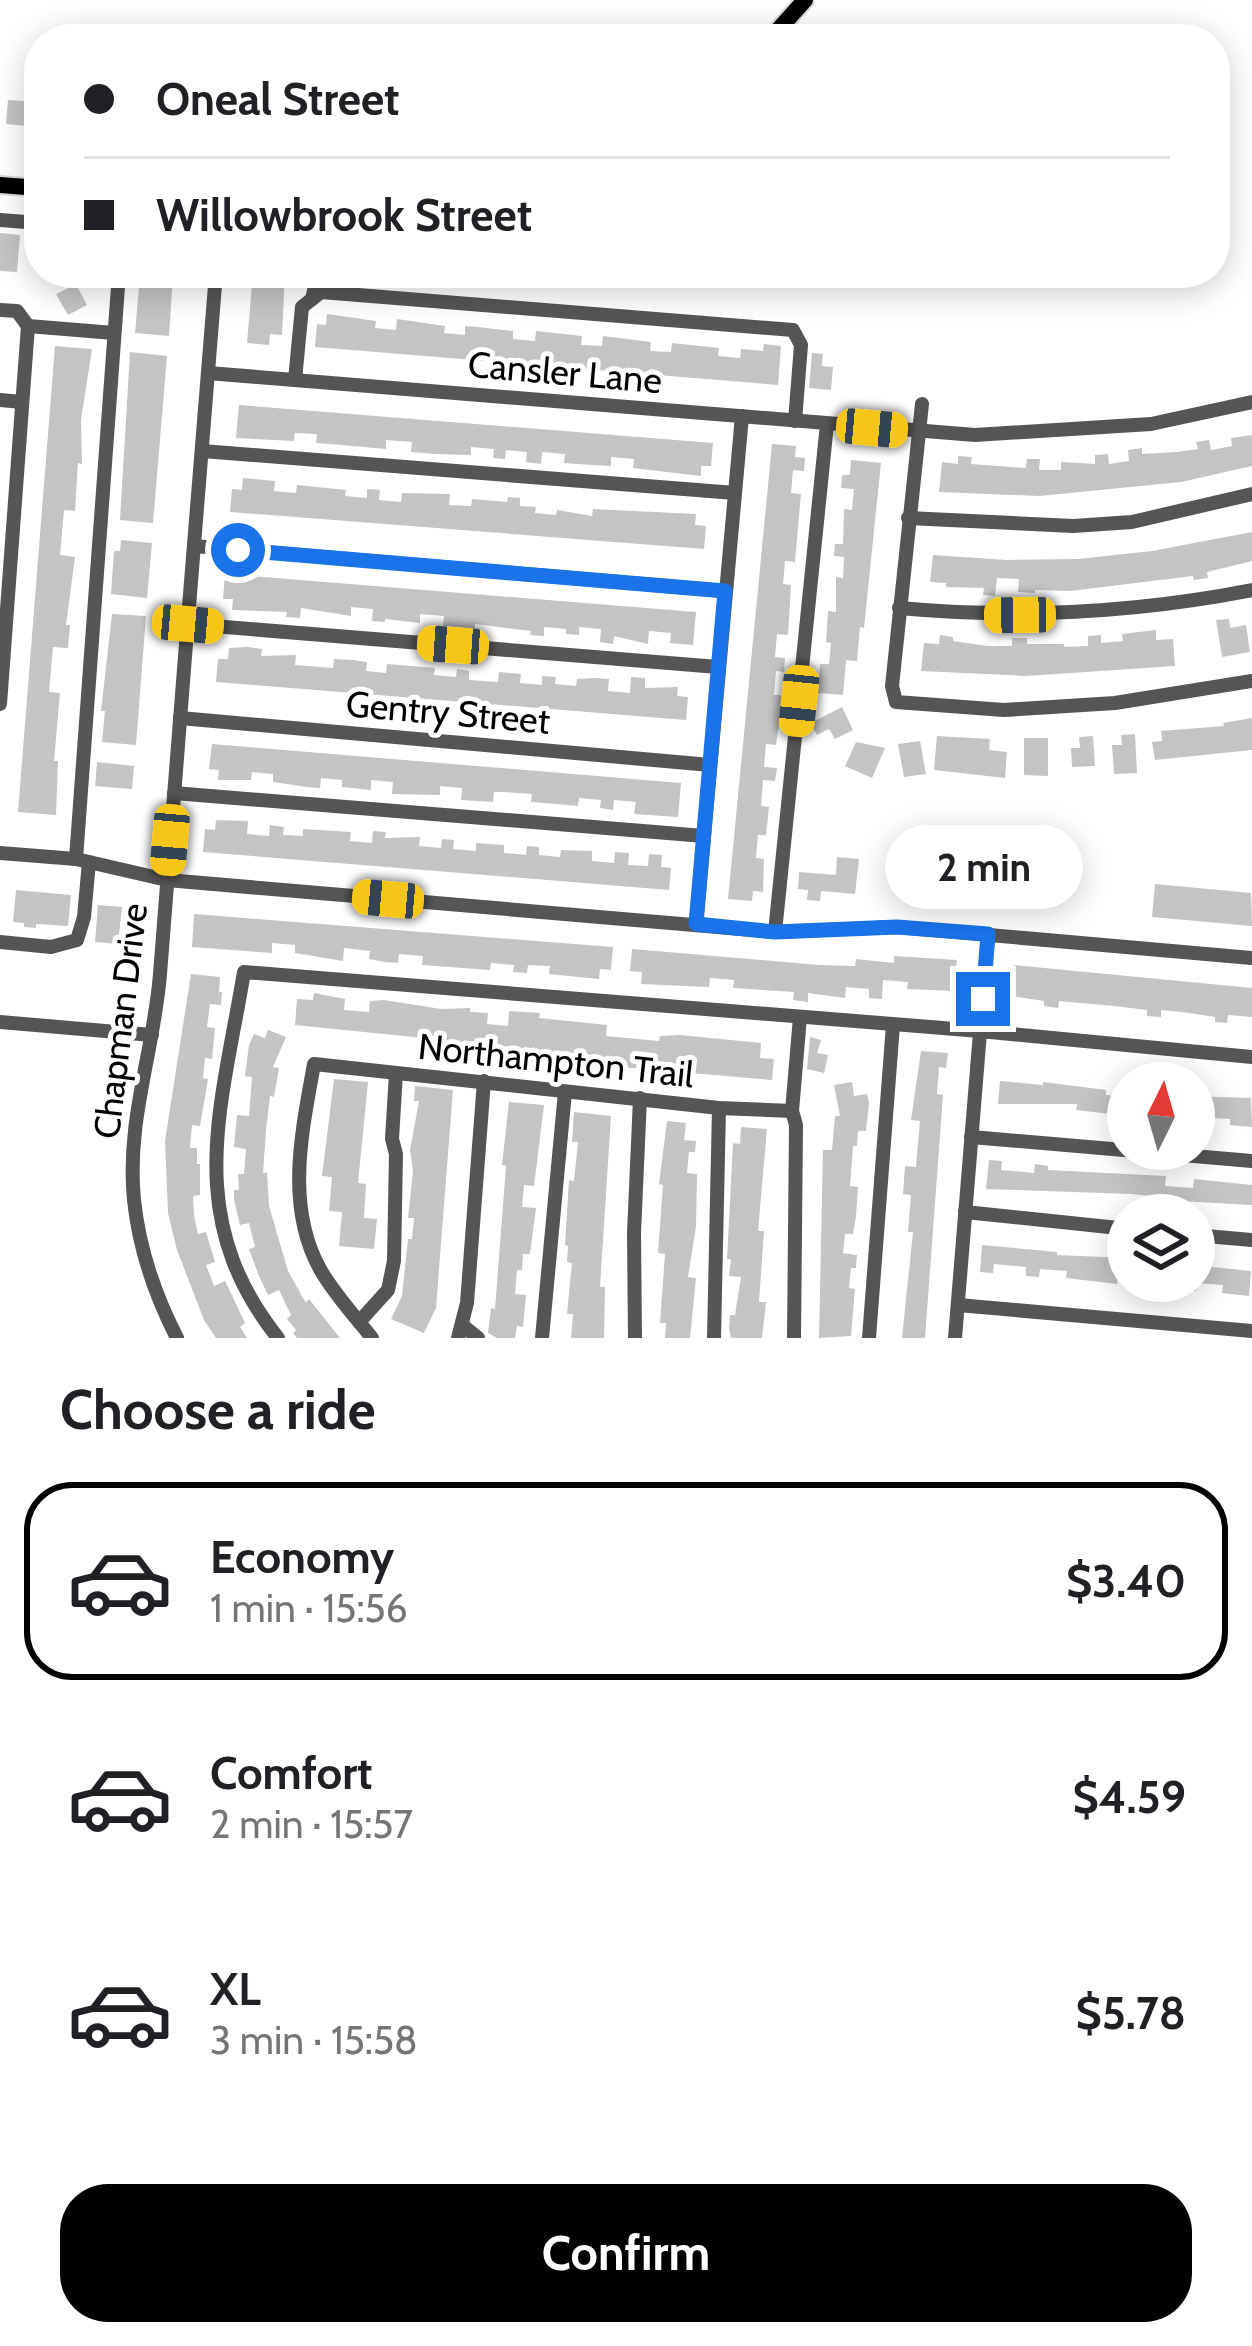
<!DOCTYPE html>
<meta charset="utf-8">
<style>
:root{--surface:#fff;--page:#f6f6f6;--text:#202124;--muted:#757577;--line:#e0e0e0;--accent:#000}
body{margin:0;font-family:Cabin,sans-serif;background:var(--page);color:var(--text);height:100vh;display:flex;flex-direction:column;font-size:45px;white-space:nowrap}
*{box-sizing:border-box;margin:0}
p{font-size:39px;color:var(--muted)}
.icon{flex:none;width:66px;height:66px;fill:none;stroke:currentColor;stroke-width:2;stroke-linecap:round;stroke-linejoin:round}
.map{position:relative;height:1338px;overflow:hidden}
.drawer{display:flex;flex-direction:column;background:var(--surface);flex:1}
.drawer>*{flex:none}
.hud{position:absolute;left:24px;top:24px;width:1206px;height:264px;border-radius:48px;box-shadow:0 6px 30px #0003;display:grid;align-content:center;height:264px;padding:0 60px;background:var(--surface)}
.needle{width:78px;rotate:5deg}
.buttons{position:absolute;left:1107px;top:1062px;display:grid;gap:24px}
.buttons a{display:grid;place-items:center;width:108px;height:108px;border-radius:50%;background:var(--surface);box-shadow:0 6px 30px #0003;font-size:60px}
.end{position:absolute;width:54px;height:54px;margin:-27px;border:15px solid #1a73e8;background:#fff;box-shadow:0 0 0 6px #fff}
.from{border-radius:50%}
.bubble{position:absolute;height:84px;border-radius:42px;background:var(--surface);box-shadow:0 6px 30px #0003;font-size:39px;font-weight:700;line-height:84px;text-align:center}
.car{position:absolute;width:36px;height:72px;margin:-36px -18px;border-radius:15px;box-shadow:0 0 9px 3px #0007;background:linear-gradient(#f5c518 24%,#345 0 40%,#f5c518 0 76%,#345 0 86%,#f5c518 0)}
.hud b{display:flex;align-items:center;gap:42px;height:114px;font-size:45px}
.hud b+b{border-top:3px solid var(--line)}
.hud i{width:30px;height:30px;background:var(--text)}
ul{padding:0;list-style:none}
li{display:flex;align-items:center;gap:36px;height:198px;margin:0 24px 18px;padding:0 36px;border:6px solid transparent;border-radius:48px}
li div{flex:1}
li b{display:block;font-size:45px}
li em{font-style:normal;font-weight:700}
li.selected{border-color:var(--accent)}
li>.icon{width:108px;height:108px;stroke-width:1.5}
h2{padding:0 60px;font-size:54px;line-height:144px}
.action{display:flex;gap:24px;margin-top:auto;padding:24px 60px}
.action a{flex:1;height:138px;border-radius:48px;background:var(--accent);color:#fff;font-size:48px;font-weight:700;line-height:138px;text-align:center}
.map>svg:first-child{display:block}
.building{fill:#c4c4c4}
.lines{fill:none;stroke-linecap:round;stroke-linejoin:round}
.major-casing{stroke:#dbdbdb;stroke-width:20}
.minor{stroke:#555;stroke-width:14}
.major{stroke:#000;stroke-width:16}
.route{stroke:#1a73e8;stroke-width:15}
.labels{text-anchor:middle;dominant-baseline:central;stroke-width:10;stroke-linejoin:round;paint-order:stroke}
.street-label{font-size:36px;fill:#000;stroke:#fff}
</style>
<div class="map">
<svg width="1252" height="1338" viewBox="0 0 1252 1338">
<rect width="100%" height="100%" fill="#fff"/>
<!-- building -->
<g class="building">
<polygon points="8,100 39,102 39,127 6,124"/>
<polygon points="0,233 20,235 17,272 0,271"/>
<polygon points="136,273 173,275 169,336 135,333 139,287 135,287"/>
<polygon points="253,273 285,273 282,335 270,334 269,345 247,343"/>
<polygon points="76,284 87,305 68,315 56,294"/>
<polygon points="327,314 376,321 375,328 396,330 397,319 445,326 444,333 465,335 465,326 478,327 513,331 513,339 535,341 536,331 582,336 581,345 602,346 603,336 651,342 650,351 671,352 672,343 719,348 718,356 740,358 741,349 763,351 764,344 781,346 778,385 315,347 317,324 326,325"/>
<polygon points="55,346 92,349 81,420 82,464 78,463 75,511 64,510 60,555 75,557 66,625 70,625 68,648 53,647 49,692 60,693 54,761 58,761 56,815 18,812"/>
<polygon points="130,352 167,356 153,523 120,520"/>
<polygon points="812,353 823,354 822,366 833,367 831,390 809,388"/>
<polygon points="239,405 713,443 711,466 701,466 701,476 633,468 634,459 611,457 611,466 576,464 564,463 565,454 542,452 541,464 526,462 527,452 506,450 505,459 493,458 494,449 471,447 471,455 435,454 411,452 412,442 386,440 386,449 330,444 316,443 317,434 295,433 294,441 236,438"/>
<polygon points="1252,435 1252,466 1181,482 1039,496 939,492 942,462 958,464 958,456 972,457 971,464 1026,468 1027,459 1040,459 1039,470 1061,470 1061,462 1095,464 1095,455 1108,454 1109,464 1129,461 1128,450 1142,448 1142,454 1177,452 1198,449 1196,442 1209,440 1211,450 1232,446 1231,438"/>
<polygon points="772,444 796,446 795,457 805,458 804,471 793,470 791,493 801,494 795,562 785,561 783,584 791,585 788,635 777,634 775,657 785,658 784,672 776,671 774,695 782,695 780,719 776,745 766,744 764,767 777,768 775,781 763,780 761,806 769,807 766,835 758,835 756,858 764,859 763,892 753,891 752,901 728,899"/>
<polygon points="851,460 881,463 864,628 860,627 857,661 846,660 843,695 818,693 820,664 829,664 831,643 826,642 828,611 836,612 836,577 843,578 844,557 834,556 835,544 843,544 844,509 852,510 854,489 841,488 842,475 850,475"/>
<polygon points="243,478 275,481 274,491 296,493 297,485 346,490 345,496 367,498 367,489 380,490 379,500 401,502 402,493 450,494 449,505 471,506 472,499 507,502 508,497 520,498 520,506 536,507 535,513 556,515 557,510 592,516 593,509 696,514 695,525 706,526 704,549 230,512 232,489 242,490"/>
<polygon points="1252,532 1252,561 1207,572 1208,578 1194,580 1193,576 1070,591 1035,590 1035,593 1018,592 1019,579 997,578 995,596 983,595 984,588 946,587 946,583 930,582 933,555 1007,560 1078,559 1152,551"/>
<polygon points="121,540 152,543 147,598 111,594 114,551 120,551"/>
<polygon points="225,574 696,612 693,645 670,643 671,633 649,631 648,644 614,636 613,644 600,642 601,629 579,627 579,635 566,634 566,629 544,627 544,636 530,635 531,631 475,624 474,632 460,631 461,627 443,626 444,616 420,614 420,623 385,619 385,622 372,621 373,609 351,607 351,616 301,608 300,618 286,617 287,612 232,610 233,599 223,599"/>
<polygon points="112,614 146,616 136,745 102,742 105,711 101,711"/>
<polygon points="1229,619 1230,628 1246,625 1250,652 1222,657 1216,620"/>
<polygon points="1156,630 1156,640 1173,639 1175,666 1026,676 921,671 924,643 939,644 940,635 953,637 953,641 988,646 1012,646 1012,638 1027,638 1027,644 1064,644 1064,647 1088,646 1088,636 1101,635 1101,643 1123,641 1122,634"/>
<polygon points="248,647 262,649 261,656 296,655 295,665 333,668 334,659 353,660 367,662 366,671 386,673 387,664 435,668 434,675 456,677 457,669 469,671 469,680 498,682 499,672 521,674 520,683 542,685 542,676 556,677 555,684 576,686 577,679 596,678 609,679 608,691 630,693 631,677 645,678 645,688 678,687 677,696 688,697 686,720 216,682 218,659 228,659 229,648"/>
<polygon points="842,707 853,730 835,739 829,729 817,735 811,723"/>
<polygon points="1252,718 1252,750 1155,760 1152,742 1162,741 1161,731 1224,726 1223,723"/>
<polygon points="1135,734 1137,773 1114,774 1112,745 1122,745 1121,735"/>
<polygon points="937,736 990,739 989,750 1007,752 1005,778 934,770"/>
<polygon points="1093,736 1095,766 1072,767 1071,748 1080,748 1079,737"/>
<polygon points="1024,738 1048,738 1048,776 1024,775"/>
<polygon points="920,741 926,774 904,777 898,744"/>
<polygon points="856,742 885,748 872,778 845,766"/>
<polygon points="212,744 681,783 678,817 634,814 636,802 614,800 613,810 600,808 601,800 579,798 578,806 544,803 531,802 532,794 504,792 494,792 493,802 461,800 462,788 440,786 440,795 392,794 393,782 371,780 371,790 342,787 342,780 321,778 320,788 307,787 273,782 273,774 252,772 251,780 218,780 219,770 209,769"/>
<polygon points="97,762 134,766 132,789 95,786"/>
<polygon points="216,820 248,821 247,834 269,836 270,825 284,827 283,835 303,836 303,829 351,832 350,841 372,843 373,831 386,832 385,838 420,837 419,846 441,848 442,839 454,840 453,849 476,851 476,843 504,845 504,853 526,855 527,846 539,847 539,855 560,857 561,850 592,851 592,861 614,863 615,852 629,853 628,865 648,866 649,854 662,855 661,867 671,868 669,890 203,852 205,829 215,830"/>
<polygon points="958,856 982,859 979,897 955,895"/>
<polygon points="837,857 859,859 855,894 821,891 820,901 807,900 808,890 798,889 799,872 836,875"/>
<polygon points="1155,884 1251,893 1252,926 1152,917"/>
<polygon points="16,890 71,895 68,926 36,924 36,928 24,927 24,923 13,922"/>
<polygon points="98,905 122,907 118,944 95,942"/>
<polygon points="194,914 613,947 611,970 600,969 599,979 549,974 550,966 528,965 527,973 513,972 514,965 491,963 490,970 422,965 423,956 399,954 398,963 385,962 369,959 370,951 344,948 343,961 295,953 295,945 272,943 272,953 192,947"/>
<polygon points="632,949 819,965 855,966 856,959 894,963 894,956 957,960 954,991 907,989 908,982 883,980 882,999 869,998 869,989 846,987 845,998 808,993 808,1002 793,1000 794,992 733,988 734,980 710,978 709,987 641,984 642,972 630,971"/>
<polygon points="1014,965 1252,988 1252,1017 1228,1015 1227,1023 1215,1022 1215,1017 1182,1012 1161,1010 1161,1017 1147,1016 1147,1010 1114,1006 1059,1001 1058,1008 1044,1006 1044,1001 1011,996"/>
<polygon points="191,974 220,977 219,992 222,992 221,1005 210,1004 207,1027 215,1028 212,1059 205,1058 203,1078 208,1079 200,1126 192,1125 190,1148 197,1148 197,1164 200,1164 200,1195 193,1196 194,1216 198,1234 206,1232 215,1262 206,1265 214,1286 225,1281 245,1323 240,1327 247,1338 216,1338 204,1320 177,1250 168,1213 165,1141"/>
<polygon points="314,993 345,999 344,1010 369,1012 370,1001 384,1000 441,1009 470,1008 470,1012 488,1013 487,1024 508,1026 509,1011 524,1012 540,1013 539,1018 607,1025 606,1036 659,1041 660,1036 680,1035 761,1043 760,1058 774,1059 772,1080 608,1066 609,1063 540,1055 541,1050 295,1025 297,999 313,1000"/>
<polygon points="268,1030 286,1037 273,1067 279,1068 274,1097 270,1096 266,1130 263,1173 267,1173 269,1206 288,1271 306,1303 309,1299 340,1338 297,1338 293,1333 296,1330 287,1319 291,1315 279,1290 268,1295 259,1276 249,1249 255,1247 249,1223 240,1225 234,1200 234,1190 239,1190 238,1174 244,1174 246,1149 234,1147 237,1115 249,1116 252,1077 245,1076 249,1045 254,1034 265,1038"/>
<polygon points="810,1037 821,1040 817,1053 828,1055 824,1073 807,1069"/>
<polygon points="921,1051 948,1053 946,1068 939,1067 937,1094 943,1095 925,1338 902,1338 913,1232 908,1232 911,1195 903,1194 905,1166 916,1167 920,1121 911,1120"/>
<polygon points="334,1079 368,1082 358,1183 366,1184 364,1218 377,1219 374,1249 339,1246 342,1212 329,1211 332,1177 322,1176"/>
<polygon points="1000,1081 1043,1085 1043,1082 1106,1090 1106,1095 1128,1097 1128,1116 1076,1110 1077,1104 998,1104"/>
<polygon points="852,1082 854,1096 867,1094 869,1103 866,1131 858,1131 857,1146 853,1146 850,1186 858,1187 856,1216 853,1234 845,1234 843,1253 857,1255 856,1268 851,1268 849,1288 855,1289 851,1336 819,1338 823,1150 832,1150 835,1116 840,1116 834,1085"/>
<polygon points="415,1086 453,1090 436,1308 424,1333 391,1319 402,1296 408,1239 412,1239 414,1218 408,1218 413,1171 410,1150 419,1101 414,1101"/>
<polygon points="1194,1096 1251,1098 1252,1127 1230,1125 1230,1119 1211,1118 1210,1124 1194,1123"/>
<polygon points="509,1102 544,1105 534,1186 524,1185 522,1207 536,1208 530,1254 523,1254 522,1270 517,1270 515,1294 526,1295 523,1327 517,1326 515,1338 497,1338 488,1333 491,1308 495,1309 506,1166 502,1165"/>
<polygon points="574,1112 611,1116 600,1287 605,1287 604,1338 571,1338 573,1314 567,1314 572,1263 567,1262 568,1246 565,1245 569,1180 574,1181 578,1142 572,1142"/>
<polygon points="667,1121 686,1123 684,1140 696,1141 695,1152 689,1152 687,1173 697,1174 696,1226 688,1277 696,1278 690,1338 665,1338 666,1323 660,1323 665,1254 658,1253 663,1185 659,1184"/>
<polygon points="741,1127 767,1129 758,1231 764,1231 759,1302 766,1302 762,1338 731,1338 729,1328 730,1315 735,1315 741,1277 729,1276 731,1259 727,1259 733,1143 740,1144"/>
<polygon points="989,1160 1002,1161 1001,1170 1034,1173 1035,1164 1048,1166 1048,1170 1166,1176 1165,1186 1193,1188 1194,1179 1252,1185 1252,1205 1180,1201 1180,1205 1151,1202 1151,1196 1131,1194 986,1189"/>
<polygon points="982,1245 1057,1252 1057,1255 1128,1258 1128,1276 1118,1275 1117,1284 1066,1278 1067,1271 1040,1269 1039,1277 1026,1276 1026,1267 994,1264 993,1273 980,1272"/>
<polygon points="1194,1265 1251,1271 1249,1296 1222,1293 1223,1285 1196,1283 1196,1291 1183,1290 1184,1281 1194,1281"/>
</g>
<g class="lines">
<!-- major casing -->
<g class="major-casing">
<g id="major">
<polyline points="770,39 805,0"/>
<polyline points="0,185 39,188"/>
</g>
</g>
<!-- minor -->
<g class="minor">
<polyline points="0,220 39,223"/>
<polyline points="312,299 318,273"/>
<polyline points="0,310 17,311 28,326 0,704"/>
<polyline points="28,326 114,333"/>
<polyline points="208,373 975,435 1151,424 1252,402"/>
<polyline points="295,380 302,307 321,292 793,330 801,345 795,421"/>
<polyline points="0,400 22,402"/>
<polyline points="922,404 892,686 896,702 1004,710 1115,703 1252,681"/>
<polyline points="202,451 735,493"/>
<polyline points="908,518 1073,526 1132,522 1252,494"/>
<polyline points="194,546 725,591"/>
<path d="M899,608C1019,619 1134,613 1252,590"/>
<polyline points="188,624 718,667"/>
<polyline points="180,718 710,765"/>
<polyline points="174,793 704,836"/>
<polyline points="0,853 76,859 167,880 775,932 897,927 1252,958"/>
<polyline points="76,859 119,273"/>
<polyline points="696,924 742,416"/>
<polyline points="775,932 827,424"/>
<polyline points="0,942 51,947 77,940 84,917 89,862"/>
<polyline points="0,1022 152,1035"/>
<polyline points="971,1137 1252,1161"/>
<polyline points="965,1212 1128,1229"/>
<polyline points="1194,1235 1252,1240"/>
<polyline points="958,1305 1252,1331"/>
<polyline points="359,1322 388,1290 394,1261 396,1154 392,1139 396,1073"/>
<polyline points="462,1325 478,1338"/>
<path d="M177,1338C155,1295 139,1248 134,1200C126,1121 154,1051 160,974C178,740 197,507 216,273"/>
<path d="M278,1338C182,1217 221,1110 244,972L980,1031L1252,1057"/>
<path d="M372,1338C355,1316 334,1294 320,1269C285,1206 302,1131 314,1064L719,1108L792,1111"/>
<polyline points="458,1338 467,1303 484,1081"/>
<polyline points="542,1338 565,1092"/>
<polyline points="635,1338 634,1233 640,1098"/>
<polyline points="714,1338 719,1108"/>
<polyline points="794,1338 796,1125 792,1111 800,1017"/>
<polyline points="869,1338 893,1025"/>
<polyline points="955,1338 988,935"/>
</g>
<!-- major -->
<use href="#major" class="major"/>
</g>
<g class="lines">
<!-- route -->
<polyline class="route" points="238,550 725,591 696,924 775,932 897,927 988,934 983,999"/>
</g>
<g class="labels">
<!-- street labels -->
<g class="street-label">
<text transform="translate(565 372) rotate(5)">Cansler Lane</text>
<text transform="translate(448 712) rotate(5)">Gentry Street</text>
<text transform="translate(120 1021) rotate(-83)">Chapman Drive</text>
<text transform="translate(556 1060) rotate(6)">Northampton Trail</text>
</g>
</g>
</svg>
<div class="buttons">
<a><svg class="needle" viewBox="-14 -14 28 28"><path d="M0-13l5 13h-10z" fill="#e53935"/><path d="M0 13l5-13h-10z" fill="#757577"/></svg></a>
<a><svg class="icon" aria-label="layers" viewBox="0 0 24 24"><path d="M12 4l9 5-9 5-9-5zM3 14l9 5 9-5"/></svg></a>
</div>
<i class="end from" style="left:238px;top:550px"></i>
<i class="end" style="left:983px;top:999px"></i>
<div class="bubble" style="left:885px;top:825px;width:198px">2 min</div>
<i class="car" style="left:872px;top:428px;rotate:95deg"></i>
<i class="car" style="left:1020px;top:615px;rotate:269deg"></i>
<i class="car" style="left:188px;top:624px;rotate:95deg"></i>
<i class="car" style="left:453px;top:645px;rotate:274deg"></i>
<i class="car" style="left:799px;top:701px;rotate:186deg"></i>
<i class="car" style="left:170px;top:840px;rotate:185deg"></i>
<i class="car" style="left:388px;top:899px;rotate:275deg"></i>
<div class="hud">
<b><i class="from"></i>Oneal Street</b>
<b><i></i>Willowbrook Street</b>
</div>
</div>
<section class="drawer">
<h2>Choose a ride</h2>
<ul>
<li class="selected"><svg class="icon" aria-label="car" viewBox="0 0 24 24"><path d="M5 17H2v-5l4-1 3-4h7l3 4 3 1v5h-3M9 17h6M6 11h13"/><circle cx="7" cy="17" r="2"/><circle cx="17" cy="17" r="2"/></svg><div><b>Economy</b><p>1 min · 15:56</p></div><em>$3.40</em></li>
<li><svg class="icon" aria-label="car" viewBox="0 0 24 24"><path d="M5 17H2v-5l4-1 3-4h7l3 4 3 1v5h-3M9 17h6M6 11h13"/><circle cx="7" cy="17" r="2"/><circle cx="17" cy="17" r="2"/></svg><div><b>Comfort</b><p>2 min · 15:57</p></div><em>$4.59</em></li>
<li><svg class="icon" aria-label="car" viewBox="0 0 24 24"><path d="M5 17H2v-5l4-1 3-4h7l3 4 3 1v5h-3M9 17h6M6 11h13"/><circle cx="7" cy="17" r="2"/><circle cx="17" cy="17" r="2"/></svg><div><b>XL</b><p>3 min · 15:58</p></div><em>$5.78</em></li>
</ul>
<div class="action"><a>Confirm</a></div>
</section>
